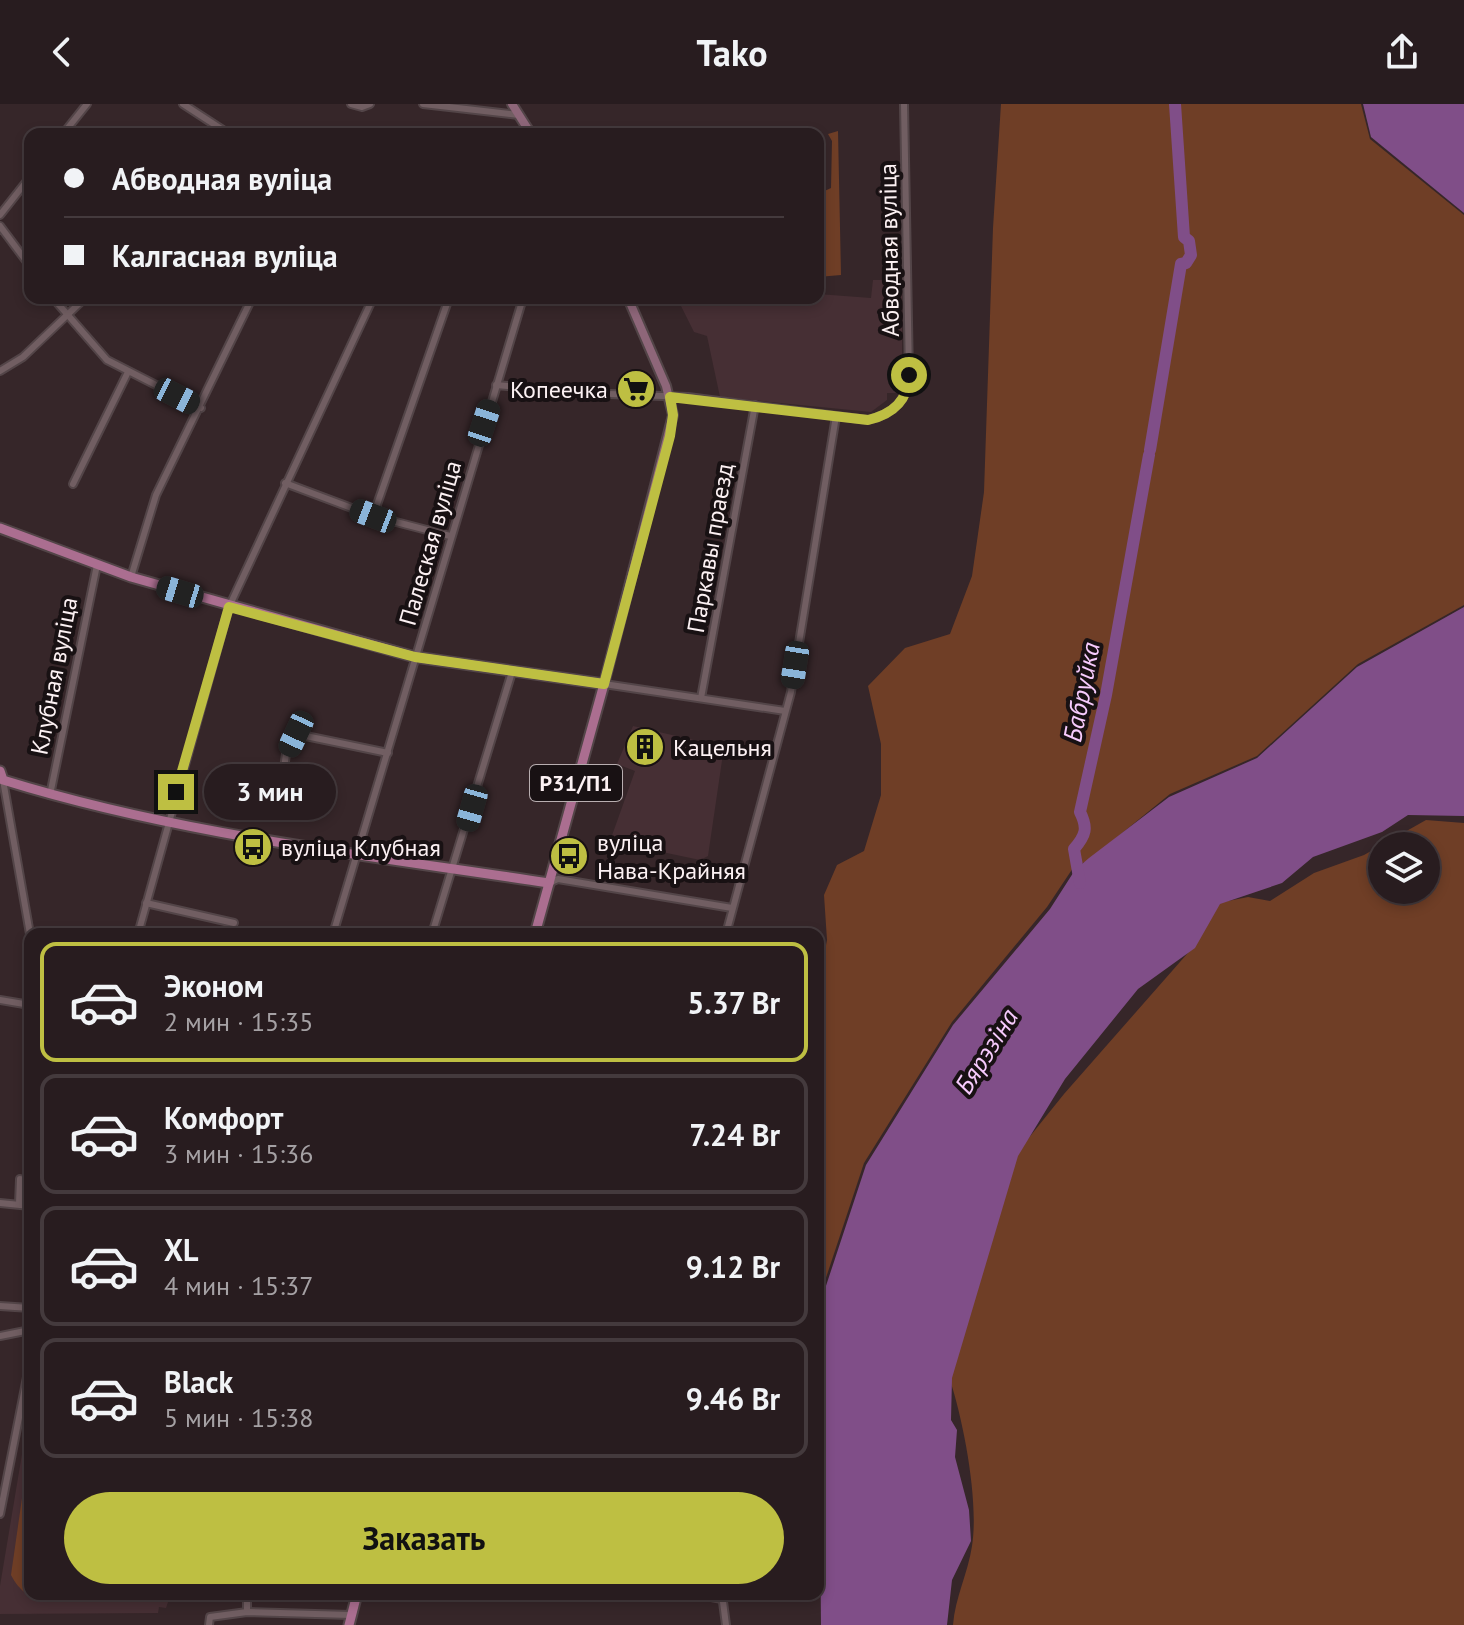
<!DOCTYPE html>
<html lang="ru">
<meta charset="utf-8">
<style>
:root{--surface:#281c1f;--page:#34292c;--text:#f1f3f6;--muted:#a5a1a4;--line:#443a3d;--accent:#bebf42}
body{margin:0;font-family:"PT Sans",sans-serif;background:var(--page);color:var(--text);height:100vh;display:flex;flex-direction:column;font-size:30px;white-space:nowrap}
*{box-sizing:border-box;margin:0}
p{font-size:26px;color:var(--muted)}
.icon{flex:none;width:44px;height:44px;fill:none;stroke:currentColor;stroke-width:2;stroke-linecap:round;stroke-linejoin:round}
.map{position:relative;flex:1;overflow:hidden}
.panel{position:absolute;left:24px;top:824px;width:800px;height:672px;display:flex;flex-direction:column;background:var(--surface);border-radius:16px;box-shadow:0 4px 12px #0003,0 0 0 2px var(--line)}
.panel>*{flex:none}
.banner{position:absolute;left:24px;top:24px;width:800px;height:176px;border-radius:16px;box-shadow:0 4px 12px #0003,0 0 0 2px var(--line);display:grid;align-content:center;height:176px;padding:0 40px;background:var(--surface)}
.tools{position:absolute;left:1368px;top:728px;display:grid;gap:16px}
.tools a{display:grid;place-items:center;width:72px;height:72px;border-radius:50%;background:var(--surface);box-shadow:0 4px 12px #0003,0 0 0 2px var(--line);font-size:40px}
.end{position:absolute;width:36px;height:36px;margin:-18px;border:10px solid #bebf42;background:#111;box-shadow:0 0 0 4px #111}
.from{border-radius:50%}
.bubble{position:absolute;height:56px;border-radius:28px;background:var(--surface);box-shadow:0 4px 12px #0003,0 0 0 2px var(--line);font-size:26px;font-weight:600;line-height:56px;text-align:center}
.car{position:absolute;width:24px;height:48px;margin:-24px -12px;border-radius:10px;box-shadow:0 0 6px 2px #0007;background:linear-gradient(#222 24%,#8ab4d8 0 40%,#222 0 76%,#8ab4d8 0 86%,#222 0)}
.banner b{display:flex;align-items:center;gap:28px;height:76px;font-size:30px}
.banner b+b{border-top:2px solid var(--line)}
.banner i{width:20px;height:20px;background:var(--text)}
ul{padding:14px 0 0;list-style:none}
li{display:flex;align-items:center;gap:24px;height:120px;margin:0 16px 12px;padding:0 24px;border:4px solid var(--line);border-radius:16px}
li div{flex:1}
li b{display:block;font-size:30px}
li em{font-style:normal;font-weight:600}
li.current{border-color:var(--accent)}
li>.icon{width:72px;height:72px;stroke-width:1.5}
.primary-button{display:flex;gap:16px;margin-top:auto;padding:16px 40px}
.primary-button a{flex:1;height:92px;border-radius:48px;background:var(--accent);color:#111;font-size:32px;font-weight:600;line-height:92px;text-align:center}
header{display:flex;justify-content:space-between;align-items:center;height:104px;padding:0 40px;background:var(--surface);font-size:36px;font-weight:600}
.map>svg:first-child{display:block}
.built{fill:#462f34}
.green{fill:#6f3e26;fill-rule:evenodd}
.water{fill:#804e88}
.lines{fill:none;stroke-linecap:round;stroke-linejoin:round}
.river{stroke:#804e88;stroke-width:12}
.street-casing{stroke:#534548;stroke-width:10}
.secondary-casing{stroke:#534548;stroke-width:12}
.primary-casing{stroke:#534548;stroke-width:13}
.street{stroke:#715e62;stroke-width:6}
.secondary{stroke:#8e6679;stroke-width:8}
.primary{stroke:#ab6e90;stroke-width:9}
.route{stroke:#bebf42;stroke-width:10}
.labels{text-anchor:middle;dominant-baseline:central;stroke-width:8;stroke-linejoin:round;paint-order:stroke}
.shield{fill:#181113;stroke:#b8aeb0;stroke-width:2}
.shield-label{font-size:22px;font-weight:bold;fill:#fcf1f3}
.street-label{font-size:24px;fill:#fcf1f3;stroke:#181113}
.poi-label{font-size:24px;fill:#fcf1f3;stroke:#181113;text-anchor:start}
.water-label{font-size:26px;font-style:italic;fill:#f7cbfd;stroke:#181113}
</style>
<header><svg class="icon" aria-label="back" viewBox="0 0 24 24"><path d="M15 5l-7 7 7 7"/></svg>Tako<svg class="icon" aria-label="share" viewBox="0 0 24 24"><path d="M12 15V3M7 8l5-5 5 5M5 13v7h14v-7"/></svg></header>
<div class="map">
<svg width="1464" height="1521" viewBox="0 0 1464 1521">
<rect width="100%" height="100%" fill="#362629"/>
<!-- built -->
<g class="built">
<polygon points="873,176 902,176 902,289 887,289 887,296 871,308 720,293 707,232 694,228 678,196 818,194 818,190 871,194"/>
<polygon points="633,622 724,643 708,752 700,756 610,737 635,667 617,660"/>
<polygon points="25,1332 30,1333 30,1490 243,1490 243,1496 168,1498 166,1504 159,1503 158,1509 0,1510 0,1482"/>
</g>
<!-- green -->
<g class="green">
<polygon points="1001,0 1361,0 1370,35 1464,111 1464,501 1358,560 1257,652 1170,690 1089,756 1073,764 1047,803 952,918 864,1059 818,1198 818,884 827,836 824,791 837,761 864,747 881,691 881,640 868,582 905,544 950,530 972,472 984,388 993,124"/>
<polygon points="838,27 841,171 818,173 818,90 831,84 832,37 828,30"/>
<path d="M1426,716L1464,719V1521H953C955,1494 968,1469 972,1442C979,1398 964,1319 950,1276L1015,1051L1064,990L1194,842L1218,799L1248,793L1270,797L1314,769L1364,751ZM1382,742H1426V786H1382Z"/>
<path d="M30,1361V1490H66C44,1504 22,1493 11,1471L25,1373Z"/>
</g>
<!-- water -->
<g class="water">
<polygon points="1363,0 1464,0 1464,109 1371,33"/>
<polygon points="1464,503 1464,712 1408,711 1382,728 1313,753 1282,779 1220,800 1195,844 1138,885 1065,975 1018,1052 952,1274 951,1316 957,1326 955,1353 969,1406 971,1437 952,1476 947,1521 821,1521 818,1206 866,1061 953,921 1050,805 1075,766 1089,754 1169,693 1257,654 1357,563"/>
</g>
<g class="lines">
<!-- river -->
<g class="river">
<polyline points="1150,346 1181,160 1186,159 1191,151 1189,137 1184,133 1175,0"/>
<path d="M1080,779L1074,745C1086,731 1088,724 1080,708L1106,591L1149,351"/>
</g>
<!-- street casing -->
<g class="street-casing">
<g id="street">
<polyline points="183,0 229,30"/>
<polyline points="351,0 362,3 370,0"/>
<polyline points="423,0 519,11"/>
<polyline points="63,30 87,0"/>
<polyline points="0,111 30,73"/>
<polyline points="0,122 30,162"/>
<polyline points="53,194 107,256 201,304"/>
<polyline points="0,267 23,253 85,194"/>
<path d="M496,281L583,289L688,293L868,316C893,310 908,297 909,271L904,0"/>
<polyline points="285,379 373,412 450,432"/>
<polyline points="73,380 128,268"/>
<polyline points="373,412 449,194"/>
<polyline points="131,473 156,391 252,194"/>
<polyline points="604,580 785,607"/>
<polyline points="701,594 755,301"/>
<polyline points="283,672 286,650 296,630 388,649"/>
<polyline points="3,676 30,830"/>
<polyline points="50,691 97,461"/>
<polyline points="549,779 558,775 732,804"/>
<polyline points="146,799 234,819"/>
<polyline points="138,830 229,503 373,194"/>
<polyline points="333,830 523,194"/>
<polyline points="432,830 512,568"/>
<polyline points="726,830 791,588 836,312"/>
<polyline points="0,896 30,901"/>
<polyline points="0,1099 30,1102"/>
<polyline points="19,1100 20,1075"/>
<polyline points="0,1202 30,1204"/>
<polyline points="0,1232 30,1226"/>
<polyline points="0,1410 30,1258"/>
<polyline points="247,1490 247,1508"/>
<polyline points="695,1490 722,1495"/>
<polyline points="722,1490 726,1521"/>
<polyline points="209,1521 210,1513 247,1508 351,1511"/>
</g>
</g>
<!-- secondary casing -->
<g class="secondary-casing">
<g id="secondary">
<polyline points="512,0 531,30"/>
<polyline points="604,580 673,311 666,282 628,194"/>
</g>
</g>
<!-- primary casing -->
<g class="primary-casing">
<g id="primary">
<polyline points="0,424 131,473 415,553 604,580 535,830"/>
<path d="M0,667L3,676C180,731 366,751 549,779"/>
<polyline points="349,1521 357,1490"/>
</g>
</g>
<!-- street -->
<use href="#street" class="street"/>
<!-- secondary -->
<use href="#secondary" class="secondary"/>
<!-- primary -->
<use href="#primary" class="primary"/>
</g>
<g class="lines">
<!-- route -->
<path class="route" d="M176,688L229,503L415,553L604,580L670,332L673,311L670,293L868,316C893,310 908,297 909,271"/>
</g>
<!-- icons -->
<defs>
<g id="supermarket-disc" transform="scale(2)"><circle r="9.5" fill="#bebf42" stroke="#181113"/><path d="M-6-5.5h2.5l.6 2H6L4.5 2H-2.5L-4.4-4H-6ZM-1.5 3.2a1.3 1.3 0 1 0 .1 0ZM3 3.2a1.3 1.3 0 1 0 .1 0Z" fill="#111"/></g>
<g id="building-disc" transform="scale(2)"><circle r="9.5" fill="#bebf42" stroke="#181113"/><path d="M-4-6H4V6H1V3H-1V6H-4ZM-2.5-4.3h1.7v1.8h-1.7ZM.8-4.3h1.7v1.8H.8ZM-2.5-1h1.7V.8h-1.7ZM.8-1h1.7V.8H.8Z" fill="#111"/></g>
<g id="bus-disc" transform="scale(2)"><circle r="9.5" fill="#bebf42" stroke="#181113"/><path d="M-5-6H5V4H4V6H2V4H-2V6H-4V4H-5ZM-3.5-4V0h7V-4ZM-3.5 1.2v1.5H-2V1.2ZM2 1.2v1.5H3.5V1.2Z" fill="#111"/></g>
</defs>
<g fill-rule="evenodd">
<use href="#supermarket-disc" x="636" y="285"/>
<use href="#building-disc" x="645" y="643"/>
<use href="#bus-disc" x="253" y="743"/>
<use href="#bus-disc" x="569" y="752"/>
</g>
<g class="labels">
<!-- shield labels -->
<rect class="shield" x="530" y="661" width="92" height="36" rx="6"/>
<g class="shield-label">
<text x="576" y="679">Р31/П1</text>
</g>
<!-- street labels -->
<g class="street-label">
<text transform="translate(889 146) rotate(-91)">Абводная вуліца</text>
<text transform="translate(430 439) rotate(-74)">Палеская вуліца</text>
<text transform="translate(710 444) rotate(-80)">Паркавы праезд</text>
<text transform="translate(54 572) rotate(-79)">Клубная вуліца</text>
</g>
<!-- poi labels -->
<g class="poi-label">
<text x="608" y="285" text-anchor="end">Копеечка</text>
<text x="673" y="643">Кацельня</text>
<text x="597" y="738">вуліца<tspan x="597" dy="28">Нава-Крайняя</tspan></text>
<text x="281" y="743">вуліца Клубная</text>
</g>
<!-- water labels -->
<g class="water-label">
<text transform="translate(1081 588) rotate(-79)">Бабруйка</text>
<text transform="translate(986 947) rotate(-58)">Бярэзіна</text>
</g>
</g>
</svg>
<div class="tools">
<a><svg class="icon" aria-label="layers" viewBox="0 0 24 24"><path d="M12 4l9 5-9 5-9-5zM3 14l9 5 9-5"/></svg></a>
</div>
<i class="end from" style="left:909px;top:271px"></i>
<i class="end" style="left:176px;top:688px"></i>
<div class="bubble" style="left:204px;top:660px;width:132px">3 мин</div>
<i class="car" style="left:177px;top:292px;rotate:117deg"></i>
<i class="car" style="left:484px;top:319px;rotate:18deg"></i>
<i class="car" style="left:373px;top:412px;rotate:291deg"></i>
<i class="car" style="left:180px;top:488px;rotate:287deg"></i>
<i class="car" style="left:795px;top:561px;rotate:189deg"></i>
<i class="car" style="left:296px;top:630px;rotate:205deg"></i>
<i class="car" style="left:472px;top:704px;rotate:196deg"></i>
<div class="banner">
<b><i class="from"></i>Абводная вуліца</b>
<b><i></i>Калгасная вуліца</b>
</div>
<section class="panel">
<ul>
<li class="current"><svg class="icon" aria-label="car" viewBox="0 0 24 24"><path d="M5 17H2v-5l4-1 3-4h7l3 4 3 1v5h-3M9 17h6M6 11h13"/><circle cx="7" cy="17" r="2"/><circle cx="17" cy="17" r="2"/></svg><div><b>Эконом</b><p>2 мин · 15:35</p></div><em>5.37 Br</em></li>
<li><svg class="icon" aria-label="car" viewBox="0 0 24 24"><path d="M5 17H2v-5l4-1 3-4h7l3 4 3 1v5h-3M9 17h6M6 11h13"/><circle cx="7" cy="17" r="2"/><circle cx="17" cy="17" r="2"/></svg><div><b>Комфорт</b><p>3 мин · 15:36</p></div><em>7.24 Br</em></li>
<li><svg class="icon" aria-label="car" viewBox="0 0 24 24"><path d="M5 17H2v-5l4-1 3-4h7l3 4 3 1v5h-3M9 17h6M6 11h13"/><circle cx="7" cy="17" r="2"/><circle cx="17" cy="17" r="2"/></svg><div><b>XL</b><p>4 мин · 15:37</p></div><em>9.12 Br</em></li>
<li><svg class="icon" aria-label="car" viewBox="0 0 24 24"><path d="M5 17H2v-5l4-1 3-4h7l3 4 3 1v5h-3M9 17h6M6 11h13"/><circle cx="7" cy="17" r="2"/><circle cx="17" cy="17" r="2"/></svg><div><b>Black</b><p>5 мин · 15:38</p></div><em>9.46 Br</em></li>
</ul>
<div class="primary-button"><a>Заказать</a></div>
</section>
</div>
